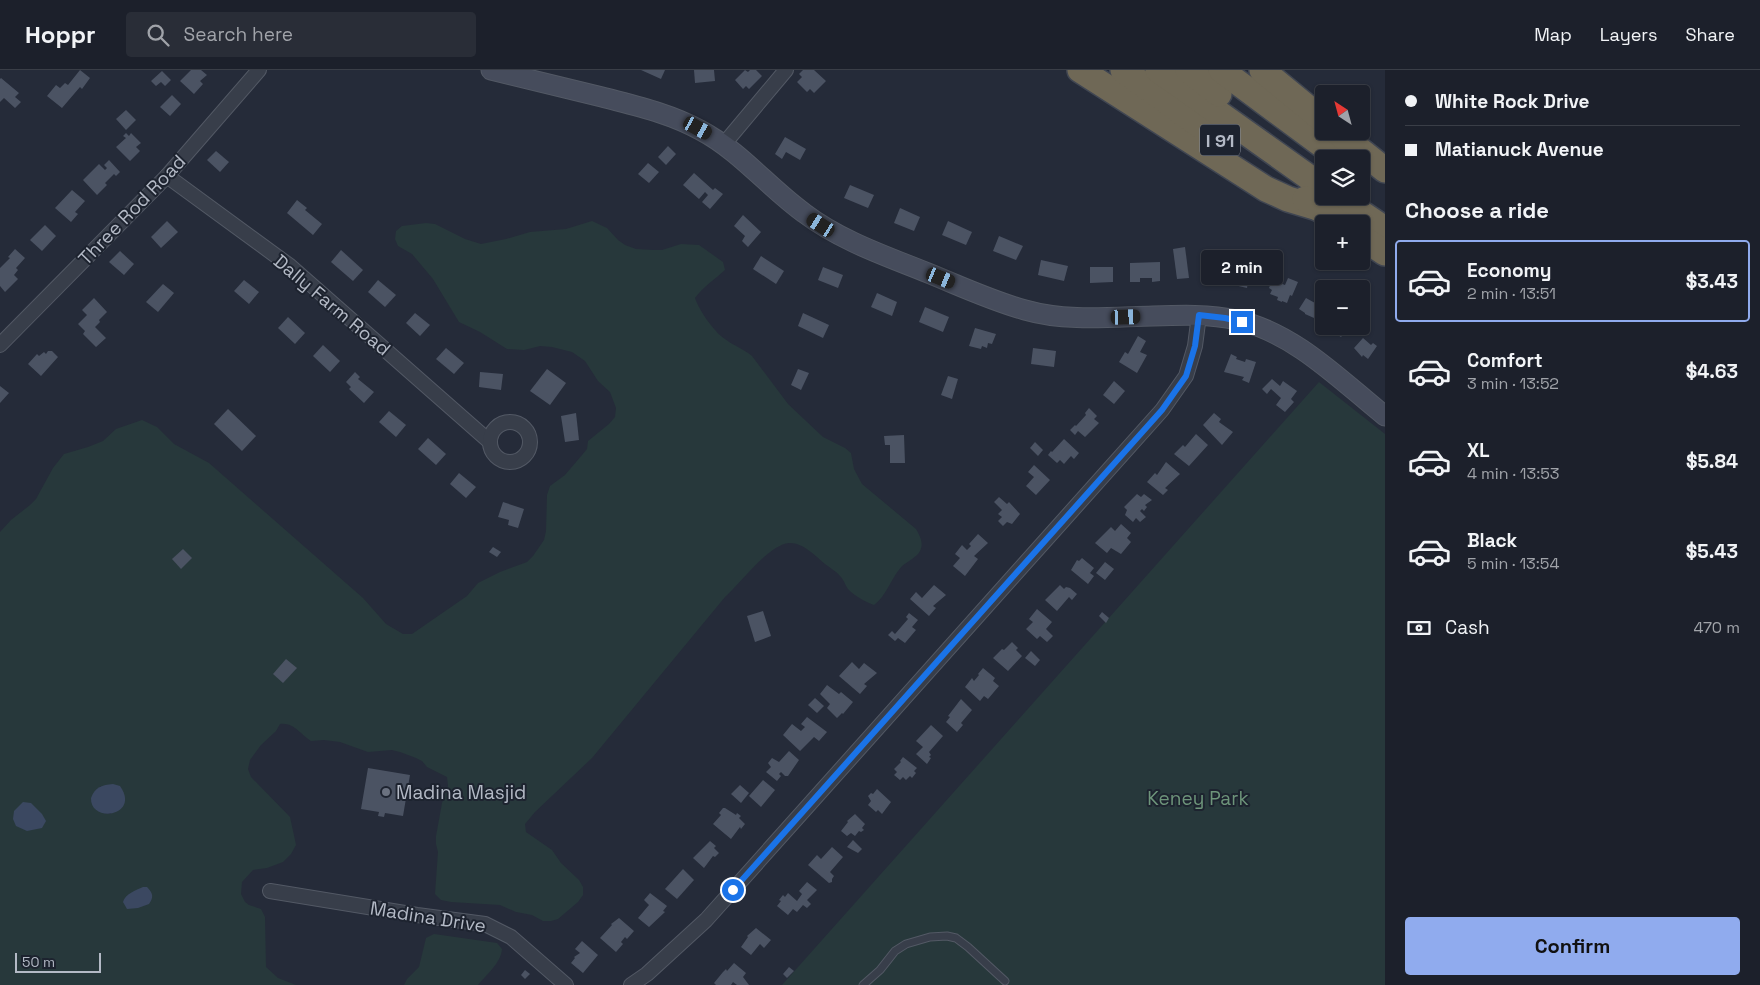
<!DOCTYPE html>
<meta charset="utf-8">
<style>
:root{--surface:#1c202b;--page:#292d37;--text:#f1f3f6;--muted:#a0a3a9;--line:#3a3e47;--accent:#90abee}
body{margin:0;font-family:"Space Grotesk",sans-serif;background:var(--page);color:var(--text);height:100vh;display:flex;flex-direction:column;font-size:19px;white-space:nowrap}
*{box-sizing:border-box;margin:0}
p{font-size:16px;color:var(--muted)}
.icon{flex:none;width:28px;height:28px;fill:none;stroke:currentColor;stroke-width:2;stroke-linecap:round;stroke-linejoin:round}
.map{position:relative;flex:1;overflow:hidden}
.drawer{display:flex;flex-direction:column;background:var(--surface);width:375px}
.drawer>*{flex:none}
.hud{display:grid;align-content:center;height:110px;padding:0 20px;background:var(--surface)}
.needle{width:32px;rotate:324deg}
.fabs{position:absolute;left:1315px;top:15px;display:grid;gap:10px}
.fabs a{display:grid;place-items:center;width:55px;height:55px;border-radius:5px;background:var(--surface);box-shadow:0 1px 4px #0004,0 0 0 1px var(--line);font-size:25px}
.scale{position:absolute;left:15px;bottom:12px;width:86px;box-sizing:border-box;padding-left:5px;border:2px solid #b3b9c5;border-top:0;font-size:14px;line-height:18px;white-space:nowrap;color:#b3b9c5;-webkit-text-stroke:4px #1d232f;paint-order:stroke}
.end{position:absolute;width:22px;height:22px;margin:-11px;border:6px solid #1a73e8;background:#fff;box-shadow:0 0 0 2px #fff}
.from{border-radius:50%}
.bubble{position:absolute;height:35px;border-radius:5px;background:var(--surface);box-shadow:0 1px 4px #0004,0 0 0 1px var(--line);font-size:16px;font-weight:800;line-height:35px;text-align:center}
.car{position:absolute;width:15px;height:30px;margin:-15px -8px;border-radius:6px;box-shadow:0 0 4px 1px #0007;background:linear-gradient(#222 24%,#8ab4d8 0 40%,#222 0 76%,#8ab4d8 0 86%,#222 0)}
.hud b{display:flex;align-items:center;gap:18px;height:48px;font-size:19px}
.hud b+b{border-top:1px solid var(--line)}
.hud i{width:12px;height:12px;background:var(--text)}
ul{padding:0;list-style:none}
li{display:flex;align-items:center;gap:15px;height:82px;margin:0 10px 8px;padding:0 10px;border:2px solid transparent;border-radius:5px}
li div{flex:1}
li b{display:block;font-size:19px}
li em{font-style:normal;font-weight:800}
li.active{border-color:var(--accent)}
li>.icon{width:45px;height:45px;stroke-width:1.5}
h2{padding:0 20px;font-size:22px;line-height:60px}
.pay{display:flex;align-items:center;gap:12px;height:55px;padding:0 20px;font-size:19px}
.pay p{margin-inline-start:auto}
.cta{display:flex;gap:10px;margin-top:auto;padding:10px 20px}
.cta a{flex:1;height:58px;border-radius:5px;background:var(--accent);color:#111;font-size:20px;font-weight:800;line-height:58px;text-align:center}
header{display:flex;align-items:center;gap:30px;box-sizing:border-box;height:70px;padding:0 25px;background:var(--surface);border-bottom:1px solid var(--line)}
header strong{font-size:24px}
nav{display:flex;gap:28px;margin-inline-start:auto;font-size:18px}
.search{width:350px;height:45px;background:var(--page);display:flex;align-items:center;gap:12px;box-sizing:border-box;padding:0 18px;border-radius:5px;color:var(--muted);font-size:19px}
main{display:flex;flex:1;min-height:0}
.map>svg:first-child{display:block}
.green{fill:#27383b;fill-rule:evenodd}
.water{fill:#3b4861}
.building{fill:#4b5363}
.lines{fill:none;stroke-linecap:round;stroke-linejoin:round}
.lane-casing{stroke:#535965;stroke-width:9}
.street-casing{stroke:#535965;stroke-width:16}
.secondary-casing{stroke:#535965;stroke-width:21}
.highway-casing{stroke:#404652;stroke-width:28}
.lane{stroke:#383e4a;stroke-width:7}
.street{stroke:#383e4a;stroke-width:14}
.secondary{stroke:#464c5c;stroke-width:19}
.highway{stroke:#6f6856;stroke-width:25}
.route{stroke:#1a73e8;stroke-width:6}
.worship-dot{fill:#6b7280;stroke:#1d232f;stroke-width:2}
.labels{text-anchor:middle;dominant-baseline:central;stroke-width:4;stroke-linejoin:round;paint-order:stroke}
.shield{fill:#1d232f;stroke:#868c98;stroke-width:1}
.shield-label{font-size:18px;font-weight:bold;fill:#b3b9c5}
.street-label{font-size:19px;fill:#b3b9c5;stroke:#1d232f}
.poi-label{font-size:19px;fill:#b3b9c5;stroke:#1d232f;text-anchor:start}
.park-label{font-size:19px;fill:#6d947a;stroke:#1d232f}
</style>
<header>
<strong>Hoppr</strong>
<div class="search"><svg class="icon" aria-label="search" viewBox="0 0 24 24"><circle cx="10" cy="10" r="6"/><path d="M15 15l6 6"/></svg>Search here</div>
<nav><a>Map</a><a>Layers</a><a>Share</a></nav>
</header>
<main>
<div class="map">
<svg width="1385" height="915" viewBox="0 0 1385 915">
<rect width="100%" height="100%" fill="#252b39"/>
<!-- green -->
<g class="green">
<path d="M592,151L607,158L618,170L625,175L636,179L654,180H662L681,174L699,175L723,192L725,200C715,209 703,217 695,228C699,240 714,262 725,269C734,276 744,279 752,286L788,334L823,367L845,378L851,383L854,399L862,414L916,459C920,466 924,473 920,481C917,487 908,491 902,496C891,508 887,525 874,535C866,532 854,526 848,519C845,515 844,510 840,506C836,501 830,498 825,494C816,486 802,472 789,473C768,475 741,513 725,527L592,688L535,742L525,754L526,762L552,780L561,793L579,810L583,817V825L578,832L558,849L551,851H543L532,845L516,842L500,835L451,832L441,830L435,824L438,782L436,774V766L442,733L448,716L447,707L427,697L422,691L416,688L400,682L392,680L368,682L340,672L324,670L311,671C301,665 294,652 280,654L276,661L261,675L250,690L248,699L251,707L290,747L295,770L296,775L291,784L283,792L267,798L253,800L242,812L241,824L245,832L249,835L261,839L265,847L266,897L278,908L296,915H0V462L11,450L30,435L36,429L53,398L64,384L88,377L103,371L116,359L142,350L157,357L174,374L209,393L363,528L386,554L403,564H412L467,526L478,513L500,502L527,492L533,486L544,470L546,461L547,425L550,416L565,405L582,385L587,379L588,371L609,354L615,347L616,338L610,322L598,311L585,291L572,282L552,277L540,276L524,280L507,279L480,262L459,252L433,209L412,184L398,176L395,169L396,161L402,156L426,153L435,154L465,169L481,174L506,169L530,162L566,159ZM101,716L111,744L103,743L95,721Z"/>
<polygon points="1319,312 1385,364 1385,915 782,915"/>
<path d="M434,864L497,873L502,879C501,893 486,905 478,915H404L407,909L419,897L426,868Z"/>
</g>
<!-- water -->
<g class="water">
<path d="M113,714L120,716C141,746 90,754 91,728C95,717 102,715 113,714Z"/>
<polygon points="23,732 31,733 42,744 46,751 42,758 27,761 16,756 13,749 14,741"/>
<path d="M143,817H147C153,823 154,827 149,834L138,838L127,839L123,832C125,824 136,820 143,817Z"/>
</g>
<!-- building -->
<g class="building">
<polygon points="80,0 90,8 82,19 80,17 62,38 47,26 56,15 60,18 65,13 68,15"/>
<polygon points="191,0 201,0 207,5 200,11 203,14 194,24 180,11"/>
<polygon points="641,0 665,0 661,9"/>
<polygon points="694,0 714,0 715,11 695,13"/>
<polygon points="745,0 748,2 750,0 756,0 762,6 749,19 746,16 743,19 735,10"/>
<polygon points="803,0 814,0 826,11 814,23 810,19 807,22 797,12 802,7 799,4"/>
<polygon points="162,1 171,10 165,16 161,12 156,16 151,11"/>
<polygon points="1,8 19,23 15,27 21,32 15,38 4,28 0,32 0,9"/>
<polygon points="172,25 181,34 170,46 160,37"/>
<polygon points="126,40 136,50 126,60 116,49"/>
<polygon points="126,63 129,66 131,63 141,73 136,77 140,81 130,91 116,77 126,68 123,66"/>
<polygon points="785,67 806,79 800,90 786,82 782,89 775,84"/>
<polygon points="668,76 676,84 666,95 658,87"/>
<polygon points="216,81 229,92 220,102 207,90"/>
<polygon points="109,90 120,102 116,106 114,104 105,113 107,115 97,125 83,110 99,94 105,100 107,98 104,95"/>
<polygon points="648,93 659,102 649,113 638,104"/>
<polygon points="694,103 713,120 715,118 723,124 710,139 702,132 708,125 705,122 699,129 683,115"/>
<polygon points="850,115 874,125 868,138 844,128"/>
<polygon points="72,120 85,131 75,142 78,144 71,152 55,138"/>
<polygon points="297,130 307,138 305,140 322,154 313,165 287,143"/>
<polygon points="900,138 920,147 914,161 894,153"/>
<polygon points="743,145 761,162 748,177 742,171 745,166 734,156"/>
<polygon points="167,151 178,162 161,178 151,167"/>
<polygon points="948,151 972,162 966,175 942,165"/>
<polygon points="45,155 56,166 42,181 30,170"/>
<polygon points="999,166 1023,176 1016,190 993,181"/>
<polygon points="1185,177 1189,208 1177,209 1173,179"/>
<polygon points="15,179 25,188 16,198 18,200 14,205 18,209 5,222 0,216 0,198 10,188 8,187"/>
<polygon points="341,180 363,200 353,211 331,192"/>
<polygon points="120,181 134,194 124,205 109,192"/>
<polygon points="761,186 784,201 776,214 753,199"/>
<polygon points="1041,190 1068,196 1064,211 1038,205"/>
<polygon points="1160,192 1160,211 1152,212 1152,208 1140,208 1140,212 1130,212 1130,193"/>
<polygon points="823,197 843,205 838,218 818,210"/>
<polygon points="1090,197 1113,197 1113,212 1090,213"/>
<polygon points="1244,198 1250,199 1247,218 1230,214 1232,201 1243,203"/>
<polygon points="1288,208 1298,212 1292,226 1290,225 1287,233 1282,231 1282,232 1277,230 1278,227 1270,224 1272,220 1269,218 1272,210 1285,215"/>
<polygon points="244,210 259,222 249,234 234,221"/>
<polygon points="378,210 396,225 385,237 368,222"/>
<polygon points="163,214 174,223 158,242 146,232"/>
<polygon points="877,223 897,232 892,246 871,237"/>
<polygon points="1318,227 1323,232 1314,248 1305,244 1305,243 1299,239 1306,228 1315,233"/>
<polygon points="94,228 107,242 99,250 100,252 95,257 106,268 96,277 83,264 85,261 78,254 87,245 82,240"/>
<polygon points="925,237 949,247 943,262 919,252"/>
<polygon points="415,243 430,255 420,266 406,253"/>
<polygon points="803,243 829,255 823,268 798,256"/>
<polygon points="288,247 305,263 295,274 278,258"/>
<polygon points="1328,256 1350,256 1341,267 1333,262 1334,261"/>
<polygon points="975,258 996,264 992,274 988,273 987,278 982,276 981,279 969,276"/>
<polygon points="1138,266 1146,271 1140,282 1147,285 1137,303 1119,292 1125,282 1128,284"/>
<polygon points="1363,268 1371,275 1373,273 1377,276 1368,289 1363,285 1362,287 1354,278"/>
<polygon points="323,275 340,291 330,302 313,286"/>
<polygon points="446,278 464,293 454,304 436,289"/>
<polygon points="1033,278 1056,281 1054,297 1031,294"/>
<polygon points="48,281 52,281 58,287 41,306 28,294 37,284 39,286 44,282 46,284"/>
<polygon points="1231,284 1237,287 1236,289 1245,292 1246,289 1256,292 1249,313 1242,310 1244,307 1224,302"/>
<polygon points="547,299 566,313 550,335 530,321"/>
<polygon points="798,299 809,303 801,320 791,315"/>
<polygon points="355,302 360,307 358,309 374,322 364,333 349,319 351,317 346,312"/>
<polygon points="480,302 503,304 501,320 479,317"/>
<polygon points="948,306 958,309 952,329 941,325"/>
<polygon points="1272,309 1280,316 1283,311 1297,321 1291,329 1294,332 1285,342 1276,335 1281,328 1271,319 1267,324 1262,319"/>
<polygon points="1114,311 1125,321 1114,334 1103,325"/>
<polygon points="0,316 9,323 0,333"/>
<polygon points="1089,338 1097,346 1094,349 1099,353 1085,367 1078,361 1075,365 1070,360 1075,355 1076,356 1086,345 1085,343"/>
<polygon points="228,339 256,366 242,381 214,354"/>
<polygon points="389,341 406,355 396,367 379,352"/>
<polygon points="576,343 579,370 565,372 561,346"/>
<polygon points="1214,343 1221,349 1219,352 1233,362 1222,375 1203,355"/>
<polygon points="1196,364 1208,375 1189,396 1174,384 1183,375 1185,377"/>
<polygon points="904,365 905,393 890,393 890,375 885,375 884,366"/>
<polygon points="428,368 446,384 436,395 418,379"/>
<polygon points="1064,369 1079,383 1074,389 1071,386 1064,394 1060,390 1057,393 1048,385 1051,381 1052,382"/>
<polygon points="1035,372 1043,380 1038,386 1030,378"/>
<polygon points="1166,392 1180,404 1165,418 1168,420 1163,425 1147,412 1155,403 1157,405"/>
<polygon points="1034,395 1050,410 1036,425 1026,416 1034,407 1028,402"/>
<polygon points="459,403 476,417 466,428 450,414"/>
<polygon points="1137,424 1141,427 1144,424 1152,430 1145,435 1147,437 1144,441 1142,439 1140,441 1146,447 1140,452 1136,448 1133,452 1125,445 1127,440 1124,437"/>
<polygon points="999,427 1007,434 1009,432 1020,444 1012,454 1007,452 1003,456 998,451 1002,447 998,444 1002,440 994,432"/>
<polygon points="503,432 524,439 518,458 508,455 509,450 498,447"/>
<polygon points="1121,454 1131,463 1127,468 1131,472 1121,484 1111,478 1107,483 1095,473 1111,457 1115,461"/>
<polygon points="978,464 988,473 974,486 978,489 965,506 953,496 960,488 955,484 962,475 967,480 971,476 969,474"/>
<polygon points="493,477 501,482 497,487 489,482"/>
<polygon points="183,479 192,488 181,499 172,489"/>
<polygon points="1082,488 1094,498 1090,503 1094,506 1088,514 1071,500 1077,490 1079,491"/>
<polygon points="1105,492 1114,499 1105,510 1096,503"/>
<polygon points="934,515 946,525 933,536 936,538 929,546 910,529 916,522 922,528"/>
<polygon points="1060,515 1064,519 1066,517 1070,518 1077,524 1072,530 1069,527 1057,541 1045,530"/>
<polygon points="1037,539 1052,552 1046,559 1053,566 1047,572 1040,566 1037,569 1026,559 1033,552 1029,549"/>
<polygon points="763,541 771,566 755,572 747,546"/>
<polygon points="1102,542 1109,548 1106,553 1099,546"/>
<polygon points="909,543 918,550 912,557 916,560 905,573 898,568 895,571 888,565 892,561 895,564 908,549 906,547"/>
<polygon points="1012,572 1018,578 1016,580 1022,586 1008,601 993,588 1002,579 1004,580"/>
<polygon points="1031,581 1040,590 1035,596 1025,588"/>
<polygon points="286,589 297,598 283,613 273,604"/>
<polygon points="852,592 859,599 864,593 877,603 864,614 867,616 860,624 839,606"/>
<polygon points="983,598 995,608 993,611 999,616 988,629 984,626 980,631 965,617 972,608 974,611 979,605 978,604"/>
<polygon points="827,615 839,624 841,622 853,632 843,644 842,643 837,648 827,638 830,634 820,624"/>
<polygon points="815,628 824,636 817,643 808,635"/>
<polygon points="961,629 972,640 961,653 963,655 957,662 946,652 950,647 948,646"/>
<polygon points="807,647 827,662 819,671 814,667 800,681 783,665 792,654 801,661 805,657 801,654"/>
<polygon points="931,655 943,666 929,682 931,685 929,687 931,688 927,694 916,684 923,677 916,671"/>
<polygon points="789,681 799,690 788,706 785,706 781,702 779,704 781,706 777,711 766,702 771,697 768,693 772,688 779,692"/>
<polygon points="903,687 917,698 914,701 916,703 912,708 910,706 906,710 903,707 900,710 894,705 897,702 894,699 901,692 900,691"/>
<polygon points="368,698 410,705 403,746 385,743 384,747 378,746 379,742 361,739"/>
<polygon points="763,710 775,720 761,737 749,726"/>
<polygon points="740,715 749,723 741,733 731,724"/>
<polygon points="877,719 891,732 882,744 878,740 876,742 868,735 871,731 868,726 871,723 873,724"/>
<polygon points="723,738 725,738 736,745 737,743 741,746 739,748 745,754 741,759 740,757 731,769 713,754 721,745 719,743"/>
<polygon points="855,744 865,754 862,758 864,760 861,762 859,761 855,766 851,763 847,766 841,761 848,752 847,751"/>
<polygon points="853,770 862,779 858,783 847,777"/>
<polygon points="710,771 716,776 714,778 719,783 715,787 713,786 704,798 693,788"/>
<polygon points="832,777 843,787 830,802 834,806 832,809 832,812 829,813 808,795 817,785 821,789"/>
<polygon points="683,799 694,810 677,829 665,819"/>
<polygon points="807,812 817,820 807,830 811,834 807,838 803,835 797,842 793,839 788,845 777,836 781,831 779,830 783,825 785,827 788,823 797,831 802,824 799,821"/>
<polygon points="650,823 667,836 663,841 665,842 649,857 638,848 649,835 644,830"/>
<polygon points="619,848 634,861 627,869 625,867 621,872 623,874 616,882 600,868 612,855 611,854"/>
<polygon points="756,858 771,870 764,878 760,874 751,885 741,877 748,867 747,866"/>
<polygon points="582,871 598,885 583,903 571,893 575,888 574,887 580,883 575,879"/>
<polygon points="734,893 746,903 743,907 749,915 737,915 733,912 731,915 716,915 714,913 723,902 726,899 727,901"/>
<polygon points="789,897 794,901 787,908 783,904"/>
<polygon points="525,900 530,904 525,909 521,905"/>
</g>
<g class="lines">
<!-- lane casing -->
<g class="lane-casing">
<polyline id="lane" points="863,915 880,900 895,881 906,874 930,867 947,866 956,868 968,877 1005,911"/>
</g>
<!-- street casing -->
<g class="street-casing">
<g id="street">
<polyline points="724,74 786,0"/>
<polyline points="167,106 290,196 490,372"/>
<polyline points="0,275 167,106 259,0"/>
<circle cx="510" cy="372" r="20"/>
<polyline points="270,821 417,845 485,854 511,867 566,915"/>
<polyline points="631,915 647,904 706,850 1162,340 1186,306 1195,276 1199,245"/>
</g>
</g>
<!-- secondary casing -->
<g class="secondary-casing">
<path id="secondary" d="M491,0C528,9 565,18 602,27C636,36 669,43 700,60C740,81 768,117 804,143C841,171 886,186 928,203C960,216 992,231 1025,240C1067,252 1111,247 1153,246C1181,245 1209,244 1237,250C1295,263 1340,310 1385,346"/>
</g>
<!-- highway casing -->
<g class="highway-casing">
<g id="highway">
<polyline points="1080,0 1266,119 1288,129 1318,138"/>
<polyline points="1123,0 1218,69"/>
<polyline points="1158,0 1324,118"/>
<polyline points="1188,0 1219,24"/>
<polyline points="1221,0 1341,89"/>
<polyline points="1262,0 1324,51"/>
<polyline points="1336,61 1385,100"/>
<polyline points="1336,126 1385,159"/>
<polyline points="1305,129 1341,154"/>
<polyline points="1361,167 1385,183"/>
</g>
</g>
<!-- lane -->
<use href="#lane" class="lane"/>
<!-- street -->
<use href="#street" class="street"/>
<!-- secondary -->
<use href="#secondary" class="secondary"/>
<!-- highway -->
<use href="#highway" class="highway"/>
</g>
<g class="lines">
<!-- route -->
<polyline class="route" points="733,820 1162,340 1186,306 1195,276 1199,245 1225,248 1242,252"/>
</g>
<!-- markers -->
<circle class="worship-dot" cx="386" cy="722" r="5"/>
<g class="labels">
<!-- shield labels -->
<rect class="shield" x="1200" y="54.5" width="40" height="31" rx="4"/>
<g class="shield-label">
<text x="1220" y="70">I 91</text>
</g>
<!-- street labels -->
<g class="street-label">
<text transform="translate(132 140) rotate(-46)">Three Rod Road</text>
<text transform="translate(332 235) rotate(40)">Dally Farm Road</text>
<text transform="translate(428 847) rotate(9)">Madina Drive</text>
</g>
<!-- poi labels -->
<g class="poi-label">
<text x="396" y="722">Madina Masjid</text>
</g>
<!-- park labels -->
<g class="park-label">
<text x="1198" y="728">Keney Park</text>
</g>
</g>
</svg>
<div class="fabs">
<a><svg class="needle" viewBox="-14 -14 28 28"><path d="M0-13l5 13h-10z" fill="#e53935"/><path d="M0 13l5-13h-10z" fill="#a0a3a9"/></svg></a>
<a><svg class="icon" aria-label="layers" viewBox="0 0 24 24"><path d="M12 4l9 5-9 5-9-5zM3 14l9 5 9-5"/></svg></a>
<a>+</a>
<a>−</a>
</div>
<div class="scale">50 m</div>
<i class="end from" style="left:733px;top:820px"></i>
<i class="end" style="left:1242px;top:252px"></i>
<div class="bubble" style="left:1201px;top:180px;width:82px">2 min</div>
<i class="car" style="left:698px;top:58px;rotate:119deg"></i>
<i class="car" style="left:821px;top:155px;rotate:303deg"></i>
<i class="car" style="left:941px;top:208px;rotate:112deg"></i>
<i class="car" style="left:1126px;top:247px;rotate:88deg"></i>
</div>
<section class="drawer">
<div class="hud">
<b><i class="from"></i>White Rock Drive</b>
<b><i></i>Matianuck Avenue</b>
</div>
<h2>Choose a ride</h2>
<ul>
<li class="active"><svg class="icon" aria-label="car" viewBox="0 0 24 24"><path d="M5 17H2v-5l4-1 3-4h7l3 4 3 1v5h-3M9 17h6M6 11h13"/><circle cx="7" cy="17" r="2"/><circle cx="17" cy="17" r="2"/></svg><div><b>Economy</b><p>2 min · 13:51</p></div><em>$3.43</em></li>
<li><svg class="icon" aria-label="car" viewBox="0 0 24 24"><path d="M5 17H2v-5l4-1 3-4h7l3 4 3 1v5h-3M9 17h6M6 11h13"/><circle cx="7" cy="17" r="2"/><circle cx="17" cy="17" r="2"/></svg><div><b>Comfort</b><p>3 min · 13:52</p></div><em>$4.63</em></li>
<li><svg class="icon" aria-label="car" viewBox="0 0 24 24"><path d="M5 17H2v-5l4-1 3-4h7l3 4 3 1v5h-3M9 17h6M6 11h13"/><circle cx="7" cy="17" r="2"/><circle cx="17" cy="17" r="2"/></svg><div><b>XL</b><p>4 min · 13:53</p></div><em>$5.84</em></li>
<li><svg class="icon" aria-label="car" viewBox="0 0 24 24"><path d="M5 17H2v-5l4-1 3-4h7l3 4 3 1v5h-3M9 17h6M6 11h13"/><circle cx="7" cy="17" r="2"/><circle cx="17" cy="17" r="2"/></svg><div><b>Black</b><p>5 min · 13:54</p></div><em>$5.43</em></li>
</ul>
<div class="pay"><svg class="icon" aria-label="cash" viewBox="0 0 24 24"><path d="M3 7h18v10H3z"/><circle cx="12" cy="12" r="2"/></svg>Cash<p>470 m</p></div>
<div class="cta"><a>Confirm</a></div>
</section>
</main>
